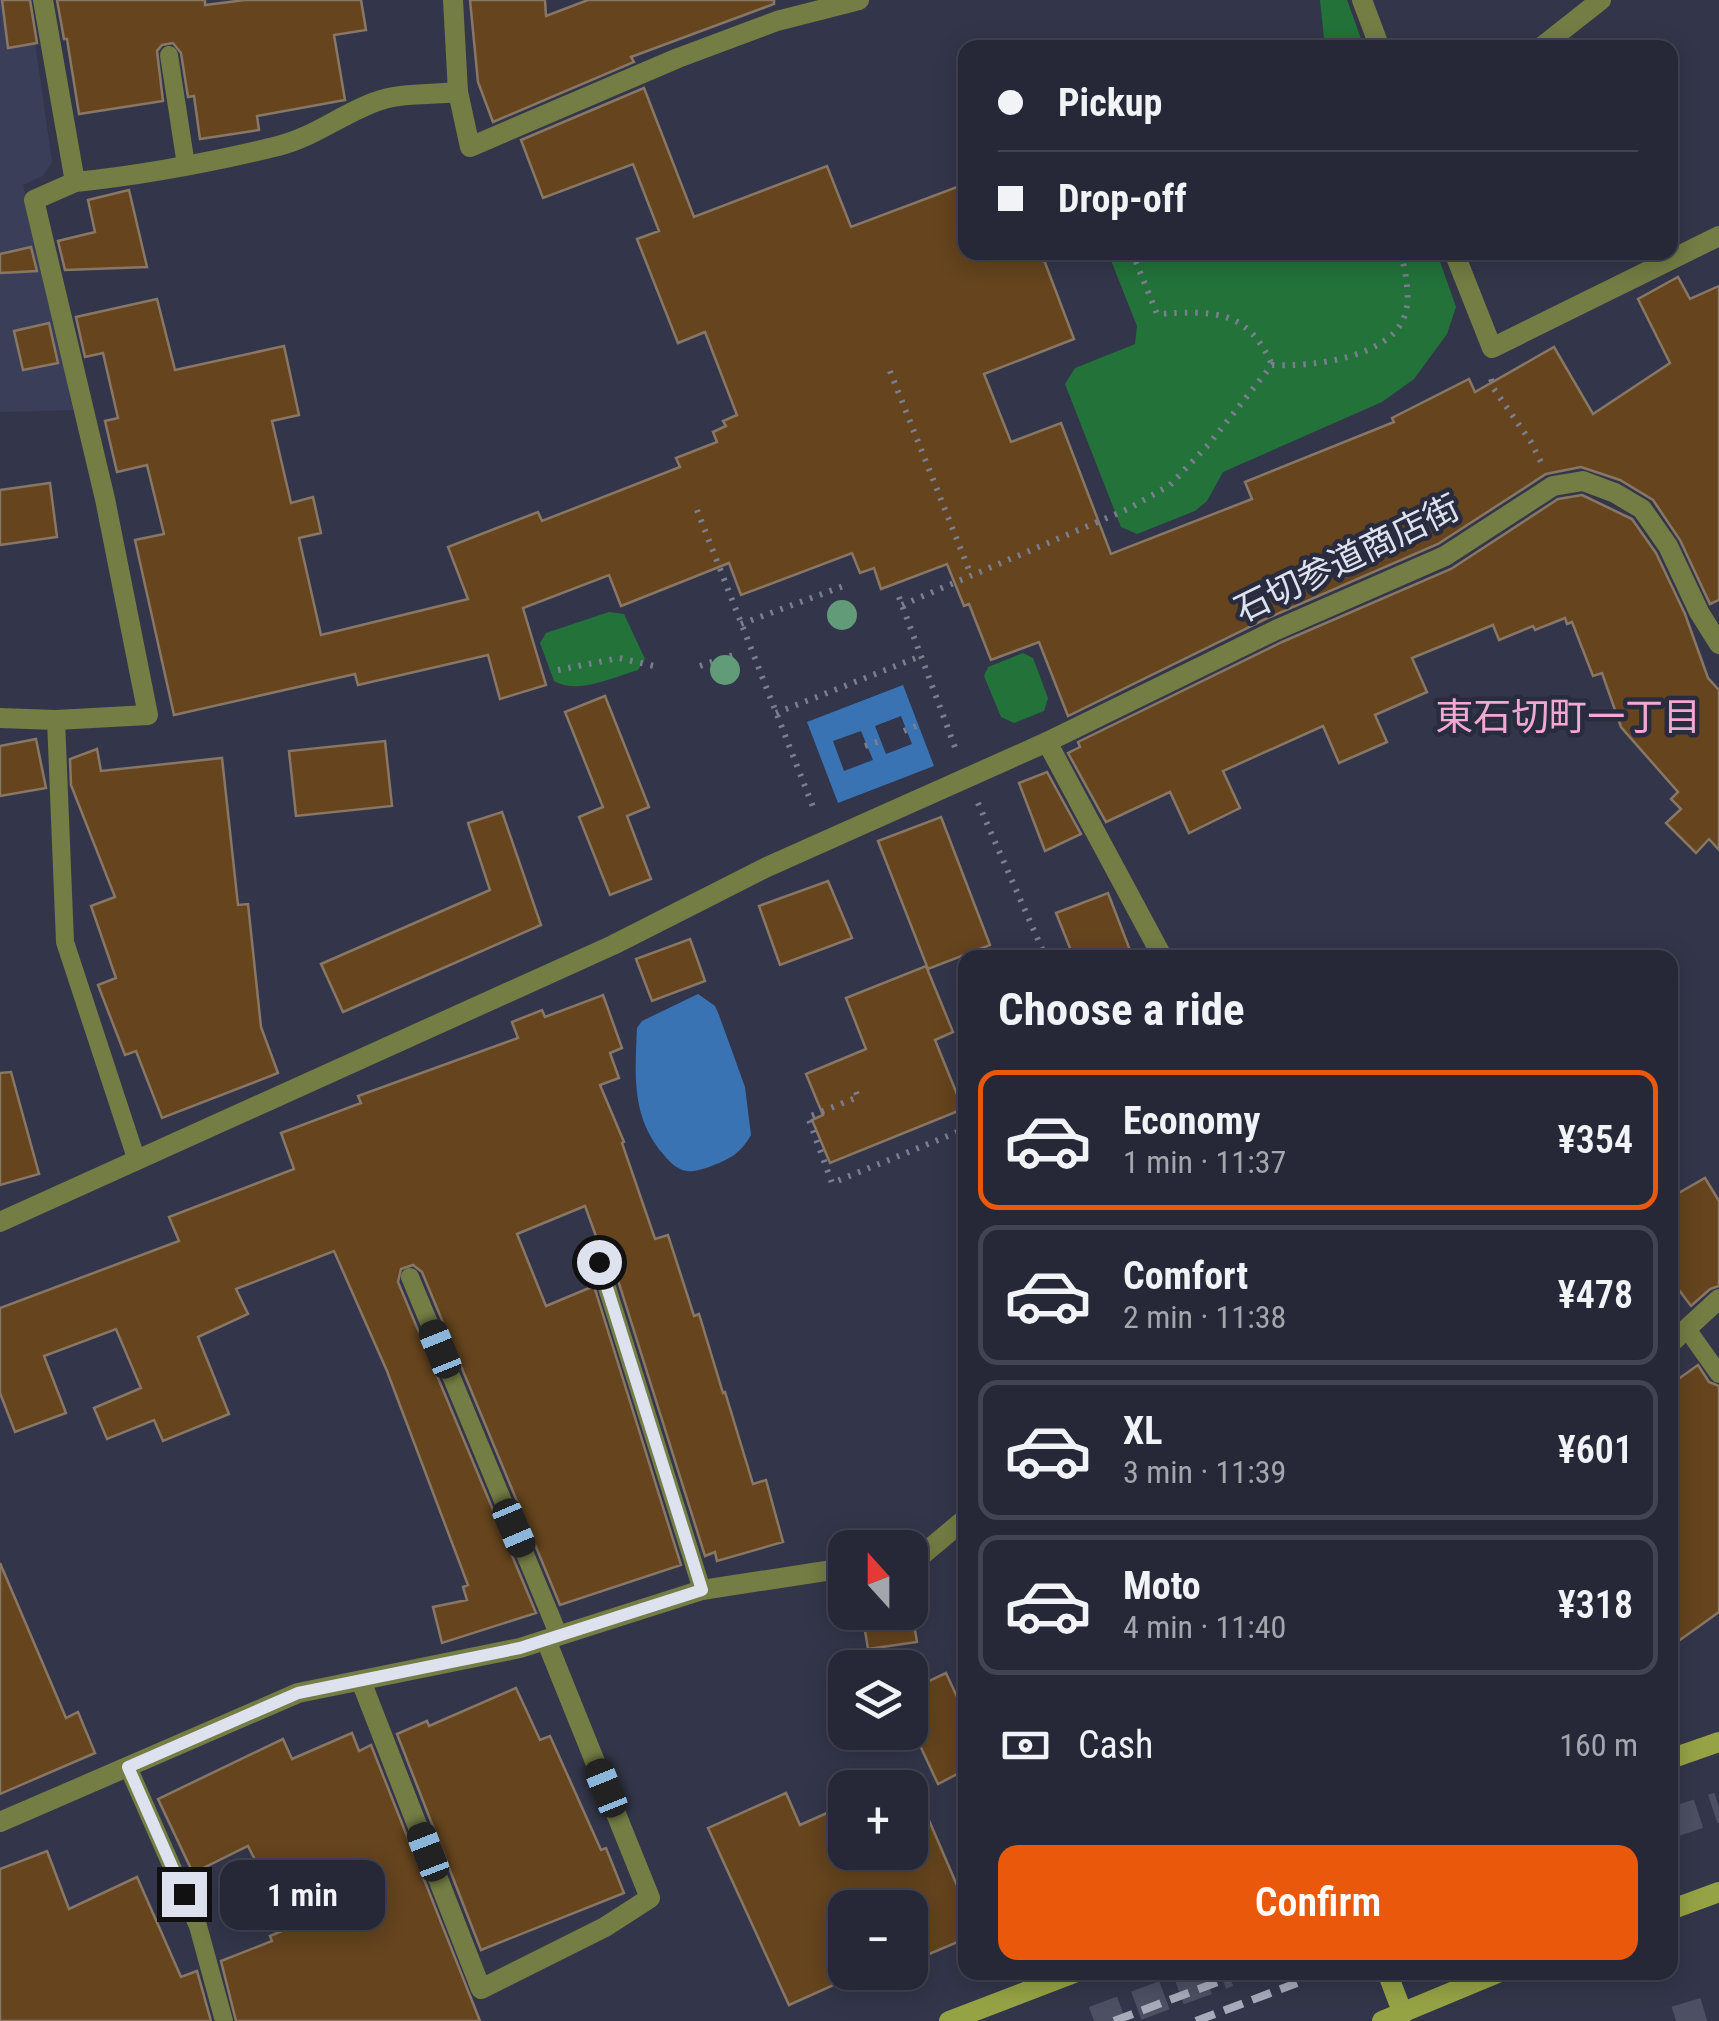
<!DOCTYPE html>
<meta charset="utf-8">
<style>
:root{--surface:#262838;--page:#323443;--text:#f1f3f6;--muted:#a4a6ae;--line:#424453;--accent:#ea580c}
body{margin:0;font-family:"Roboto Condensed","Noto Sans JP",sans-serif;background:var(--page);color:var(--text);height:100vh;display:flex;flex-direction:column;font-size:38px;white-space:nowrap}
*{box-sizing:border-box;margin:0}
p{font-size:32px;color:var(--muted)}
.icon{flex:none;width:55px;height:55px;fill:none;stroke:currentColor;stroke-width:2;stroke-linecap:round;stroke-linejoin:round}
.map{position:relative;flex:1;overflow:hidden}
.side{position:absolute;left:958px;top:950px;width:720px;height:1030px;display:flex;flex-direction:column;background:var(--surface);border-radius:20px;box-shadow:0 5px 25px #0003,0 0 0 2px var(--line)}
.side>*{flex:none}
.hud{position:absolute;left:958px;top:40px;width:720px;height:220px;border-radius:20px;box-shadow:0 5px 25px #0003,0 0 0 2px var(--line);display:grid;align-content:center;height:220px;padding:0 40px;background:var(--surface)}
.needle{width:65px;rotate:339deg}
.controls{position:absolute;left:828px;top:1530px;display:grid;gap:20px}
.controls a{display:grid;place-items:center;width:100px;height:100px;border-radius:20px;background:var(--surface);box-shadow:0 5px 25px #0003,0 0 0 2px var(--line);font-size:50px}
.end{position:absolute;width:45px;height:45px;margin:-22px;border:12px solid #dee1ee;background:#111;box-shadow:0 0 0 5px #111}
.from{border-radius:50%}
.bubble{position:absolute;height:70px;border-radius:20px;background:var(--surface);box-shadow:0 5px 25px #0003,0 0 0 2px var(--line);font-size:32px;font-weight:600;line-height:70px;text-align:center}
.car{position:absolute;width:30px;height:60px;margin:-30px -15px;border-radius:12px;box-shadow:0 0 8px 2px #0007;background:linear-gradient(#222 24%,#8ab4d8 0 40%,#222 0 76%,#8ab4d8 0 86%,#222 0)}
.hud b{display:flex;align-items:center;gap:35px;height:95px;font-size:38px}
.hud b+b{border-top:2px solid var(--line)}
.hud i{width:25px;height:25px;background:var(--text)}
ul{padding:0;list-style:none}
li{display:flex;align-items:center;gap:30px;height:140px;margin:0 20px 15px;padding:0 20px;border:5px solid var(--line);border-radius:20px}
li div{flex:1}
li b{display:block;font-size:38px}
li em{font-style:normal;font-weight:600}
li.selected{border-color:var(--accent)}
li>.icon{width:90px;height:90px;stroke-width:1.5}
h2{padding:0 40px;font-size:45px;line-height:120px}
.pay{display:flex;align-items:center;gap:25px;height:110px;padding:0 40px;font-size:38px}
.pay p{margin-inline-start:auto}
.primary-button{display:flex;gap:20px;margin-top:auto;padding:20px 40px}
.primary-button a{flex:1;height:115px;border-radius:20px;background:var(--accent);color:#fff;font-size:40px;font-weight:600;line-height:115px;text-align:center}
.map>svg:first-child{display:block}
.built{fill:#3a3e59}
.forest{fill:#22723a}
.water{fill:#3973b3;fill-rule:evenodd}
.building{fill:#65441e;stroke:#897765;stroke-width:2.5}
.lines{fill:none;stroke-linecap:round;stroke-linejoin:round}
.highway-tunnel{stroke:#4d5063;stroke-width:30;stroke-dasharray:30 15;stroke-linecap:butt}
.path{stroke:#7b7e8f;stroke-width:6;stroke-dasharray:2.5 8;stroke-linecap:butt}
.lane{stroke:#747d44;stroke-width:18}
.street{stroke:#747d44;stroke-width:20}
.secondary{stroke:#96a345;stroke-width:20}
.rail{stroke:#a8abba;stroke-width:8;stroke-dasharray:20 10;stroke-linecap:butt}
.tree{fill:#619b78}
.route{stroke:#dee1ee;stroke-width:12}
.labels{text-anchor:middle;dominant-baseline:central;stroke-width:9;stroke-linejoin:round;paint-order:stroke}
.street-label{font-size:35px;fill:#dee1ee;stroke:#292c3f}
.neighbourhood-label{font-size:38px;fill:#f1a8d1;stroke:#292c3f}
</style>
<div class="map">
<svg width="1719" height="2021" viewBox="0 0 1719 2021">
<rect width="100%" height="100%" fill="#33364a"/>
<!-- built -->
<polygon class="built" points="0,0 29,0 52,162 43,176 23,185 78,410 0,412"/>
<!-- forest -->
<g class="forest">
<polygon points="1320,0 1347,0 1364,47 1325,47"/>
<polygon points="1108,253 1437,253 1456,307 1447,334 1414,379 1382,402 1223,472 1207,501 1195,511 1137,534 1121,527 1065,384 1075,368 1135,344 1137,326"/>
<path d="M609,612L624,614L645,659L638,670C613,677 578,695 554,681L540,643L546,633Z"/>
<polygon points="1023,653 1033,658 1048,698 1044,711 1014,723 1001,717 984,676 988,667"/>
</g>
<!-- water -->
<g class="water">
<path d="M903,685L934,766L838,803L807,722ZM901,716L912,744L886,754L875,726ZM861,731L873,760L844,771L833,741Z"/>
<path d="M698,994L715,1006L719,1015L745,1087L751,1135C740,1154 730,1159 709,1167C687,1175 678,1172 663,1154C631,1116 635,1075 637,1028L642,1021Z"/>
</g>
<!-- building -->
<g class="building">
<polygon points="2,0 30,0 37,43 8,48"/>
<polygon points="57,0 205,0 205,5 245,0 361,0 366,30 334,35 345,100 257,116 259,130 200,139 194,96 188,97 181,53 173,43 162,45 157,51 163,101 79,114 67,39 64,39"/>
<polygon points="470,0 545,0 546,16 588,0 774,0 774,4 631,57 634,62 493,122 478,82"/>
<polygon points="644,88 694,217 827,166 851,227 965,184 965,252 1041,252 1074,339 984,374 1011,442 1061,423 1111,554 1252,499 1245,482 1394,422 1392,418 1469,379 1475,392 1554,347 1593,414 1670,363 1638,299 1678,277 1690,299 1719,286 1719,600 1710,604 1680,540 1653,500 1620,480 1581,467 1546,474 1438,544 1270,617 1068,716 1039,642 991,660 969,604 964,606 947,564 881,589 874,568 860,573 852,553 741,595 729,563 621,606 609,575 523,608 546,685 500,699 488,655 358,685 355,674 174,715 135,540 164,534 147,465 117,472 105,421 118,418 103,353 85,357 76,317 157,299 175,370 284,346 299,415 272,421 291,503 313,497 321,533 299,538 321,635 468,599 448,547 538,512 542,521 680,467 676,458 717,442 713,432 726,426 723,421 737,415 705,332 678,343 637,239 659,231 633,164 543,198 521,140"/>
<polygon points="129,190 147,267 65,270 58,241 95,232 88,200"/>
<polygon points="31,247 37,271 0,273 0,254"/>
<polygon points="49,323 58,363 23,370 14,331"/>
<polygon points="50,483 57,537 0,545 0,490"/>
<polygon points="1582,495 1632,519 1656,553 1685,614 1708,678 1719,690 1719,850 1709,839 1696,853 1666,823 1681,809 1671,799 1678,792 1621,727 1602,673 1593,676 1572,622 1567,624 1565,618 1535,630 1533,626 1499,640 1493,625 1412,658 1427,692 1375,715 1387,742 1339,763 1323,726 1223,771 1240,808 1189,833 1170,792 1106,822 1068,753 1080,747 1078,742 1282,642 1451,569 1558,499"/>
<polygon points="605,696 649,807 627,816 651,879 610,895 579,817 603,807 565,712"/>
<polygon points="36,739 46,788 0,796 0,746"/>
<polygon points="385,741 392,806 296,816 289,751"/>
<polygon points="97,749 101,771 222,758 238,905 248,904 261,1027 278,1073 162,1118 136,1051 125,1055 98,985 116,978 91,906 115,897 71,785 70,759"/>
<polygon points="1047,772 1081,834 1045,851 1019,783"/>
<polygon points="502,812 541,925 343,1012 321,964 490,890 468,823"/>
<polygon points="941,817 990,945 928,969 878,841"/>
<polygon points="828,881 852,938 780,965 759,906"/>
<polygon points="1108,893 1133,958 1074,958 1056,913"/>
<polygon points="690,939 705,981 652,1001 636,959"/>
<polygon points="926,966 953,1032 935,1040 963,1109 830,1163 812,1120 823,1115 806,1074 866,1049 846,998"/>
<polygon points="603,995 622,1048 610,1053 619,1078 600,1085 624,1142 622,1143 655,1239 668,1235 694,1316 699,1314 723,1393 725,1392 753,1484 766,1480 783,1542 717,1561 715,1552 705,1556 611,1258 601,1250 585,1206 517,1234 546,1306 594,1286 681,1565 560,1605 422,1272 413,1265 401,1269 398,1282 536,1613 442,1643 433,1607 467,1600 463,1587 468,1585 387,1371 334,1251 236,1289 248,1314 198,1337 229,1414 163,1441 154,1420 107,1439 94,1408 141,1388 116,1329 44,1356 66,1413 15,1432 0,1393 0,1308 179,1241 169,1217 294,1169 281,1133 361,1103 358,1096 518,1038 512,1022 542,1010 545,1017"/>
<polygon points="11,1072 39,1174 0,1185 0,1073"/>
<polygon points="1705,1178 1719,1201 1719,1286 1710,1289 1691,1306 1670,1278 1670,1198"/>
<polygon points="1698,1365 1709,1382 1719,1386 1719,1612 1670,1647 1670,1385"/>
<polygon points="0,1563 66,1718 78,1712 95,1753 0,1794"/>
<polygon points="862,1612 912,1612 917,1642 868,1649"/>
<polygon points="946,1673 965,1714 965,1770 938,1784 910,1724 910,1690"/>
<polygon points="516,1688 540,1740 550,1736 601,1850 606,1848 624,1893 481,1950 397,1734 427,1721 429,1726"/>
<polygon points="352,1733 359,1751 371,1745 480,2021 236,2021 221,1961 272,1941 270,1936 289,1928 248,1846 193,1873 158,1799 283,1739 292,1759"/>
<polygon points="910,1776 965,1904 965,1939 910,1962 910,1908 845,1908 845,1980 789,2005 708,1828 786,1793 800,1825 845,1805 845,1852 910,1852"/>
<polygon points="47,1851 69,1909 137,1877 181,1977 197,1971 211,2021 0,2021 0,1869"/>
</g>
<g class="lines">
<!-- highway-tunnel -->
<g class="highway-tunnel">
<polyline points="1670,1823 1719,1807"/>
<polyline points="1094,2021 1228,1972"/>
<polyline points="1676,2021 1719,2008"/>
</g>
<!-- path -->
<g class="path">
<path d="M1132,252L1157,314C1212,311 1247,308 1272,365"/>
<polyline points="890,371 971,575"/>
<polyline points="1491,379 1494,389 1531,442 1541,462"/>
<polyline points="697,510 815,812"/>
<polyline points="899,597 956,750"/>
<path d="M902,605L1128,509L1170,485L1209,444L1272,365C1311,367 1391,358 1405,315C1411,296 1405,272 1401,252"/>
<polyline points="741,624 849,584"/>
<polyline points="700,666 733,655"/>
<polyline points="558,670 619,658 654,666"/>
<polyline points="776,713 921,656"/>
<polyline points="904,731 921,724"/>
<polyline points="865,746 882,740"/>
<polyline points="978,803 1046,958"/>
<polyline points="856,1092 858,1097 808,1117 832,1183 965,1129"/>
<polyline points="960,1131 965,1143"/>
</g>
<!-- lane -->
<g class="lane">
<polyline points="169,55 186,165"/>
<polyline points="56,720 65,942 137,1161"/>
<polyline points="599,1262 702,1590"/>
<polyline points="410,1277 559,1636"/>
<polyline points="1687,1329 1719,1374"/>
<polyline points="128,1767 198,1926 224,2021"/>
</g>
<!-- street -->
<g class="street">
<polyline points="453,0 458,92 470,147 678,58 777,21 859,0"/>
<polyline points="1362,0 1380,48"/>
<polyline points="1540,48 1601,0"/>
<path d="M75,182C143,175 212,162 278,146C314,137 342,114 375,102C400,92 432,95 458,92"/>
<polyline points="1454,252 1492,348 1719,236"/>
<polyline points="0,718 56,720 148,715 105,499 34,200 75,182 43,0"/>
<polyline points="1047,742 1163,958"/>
<polyline points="0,1222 613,945 767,867 1047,742 1276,630 1445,556 1553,486 1583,481 1615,493 1642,509 1668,546 1699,612 1719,644"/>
<polyline points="1670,1344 1719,1299"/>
<polyline points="910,1557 922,1555 965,1519"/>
<polyline points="361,1681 481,1989 605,1927 650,1898 546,1640"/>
<polyline points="0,1822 298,1693 520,1648 702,1590 845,1568"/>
</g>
<!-- secondary -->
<g class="secondary">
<polyline points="1670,1759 1719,1742"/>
<polyline points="1670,1910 1719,1892"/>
<polyline points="1387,1972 1403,2014"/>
<polyline points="949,2021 1077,1972"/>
<polyline points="1382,2021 1500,1972"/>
</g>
<!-- rail -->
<g class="rail">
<polyline points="1114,2021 1244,1972"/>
<polyline points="1196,2021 1297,1983"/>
</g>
</g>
<!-- trees -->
<g class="tree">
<circle cx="842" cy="615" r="15"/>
<circle cx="725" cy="670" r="15"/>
</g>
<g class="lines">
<!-- route -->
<polyline class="route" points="184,1894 128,1767 298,1693 520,1648 702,1590 599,1262"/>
</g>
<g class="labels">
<!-- street labels -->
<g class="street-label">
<text transform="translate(1347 559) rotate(-26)">石切参道商店街</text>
</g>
<!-- neighbourhood labels -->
<g class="neighbourhood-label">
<text x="1568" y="717">東石切町一丁目</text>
</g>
</g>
</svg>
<div class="controls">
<a><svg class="needle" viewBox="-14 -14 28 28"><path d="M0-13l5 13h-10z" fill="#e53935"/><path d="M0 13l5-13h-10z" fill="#a4a6ae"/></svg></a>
<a><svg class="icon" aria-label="layers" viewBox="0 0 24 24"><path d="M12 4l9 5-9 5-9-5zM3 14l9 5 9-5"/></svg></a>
<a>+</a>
<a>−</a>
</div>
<i class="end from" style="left:599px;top:1262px"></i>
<i class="end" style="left:184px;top:1894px"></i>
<div class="bubble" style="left:220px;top:1860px;width:165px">1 min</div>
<i class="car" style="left:440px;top:1349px;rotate:338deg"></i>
<i class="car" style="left:514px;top:1528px;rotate:157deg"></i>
<i class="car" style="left:606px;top:1788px;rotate:338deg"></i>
<i class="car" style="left:428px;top:1852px;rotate:339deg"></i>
<div class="hud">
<b><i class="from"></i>Pickup</b>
<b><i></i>Drop-off</b>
</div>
<section class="side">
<h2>Choose a ride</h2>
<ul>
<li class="selected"><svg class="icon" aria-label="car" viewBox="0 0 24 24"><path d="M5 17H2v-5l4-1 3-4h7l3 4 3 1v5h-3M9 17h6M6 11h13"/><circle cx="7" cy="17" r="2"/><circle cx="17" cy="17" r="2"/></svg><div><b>Economy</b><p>1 min · 11:37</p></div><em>¥354</em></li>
<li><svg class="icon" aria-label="car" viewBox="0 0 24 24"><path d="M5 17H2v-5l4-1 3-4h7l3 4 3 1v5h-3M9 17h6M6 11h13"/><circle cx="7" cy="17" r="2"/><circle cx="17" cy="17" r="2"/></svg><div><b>Comfort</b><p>2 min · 11:38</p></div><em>¥478</em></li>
<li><svg class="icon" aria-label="car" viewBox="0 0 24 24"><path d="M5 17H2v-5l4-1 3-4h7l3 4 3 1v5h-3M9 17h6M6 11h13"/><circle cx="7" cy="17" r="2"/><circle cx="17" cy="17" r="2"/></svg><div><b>XL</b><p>3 min · 11:39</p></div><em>¥601</em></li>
<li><svg class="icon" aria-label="car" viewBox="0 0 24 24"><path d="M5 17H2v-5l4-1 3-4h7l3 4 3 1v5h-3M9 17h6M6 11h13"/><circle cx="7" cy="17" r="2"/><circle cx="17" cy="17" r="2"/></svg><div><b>Moto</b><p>4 min · 11:40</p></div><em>¥318</em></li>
</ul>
<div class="pay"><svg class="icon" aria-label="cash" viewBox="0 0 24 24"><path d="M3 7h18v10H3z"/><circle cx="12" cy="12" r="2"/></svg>Cash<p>160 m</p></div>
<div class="primary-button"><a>Confirm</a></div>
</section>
</div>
